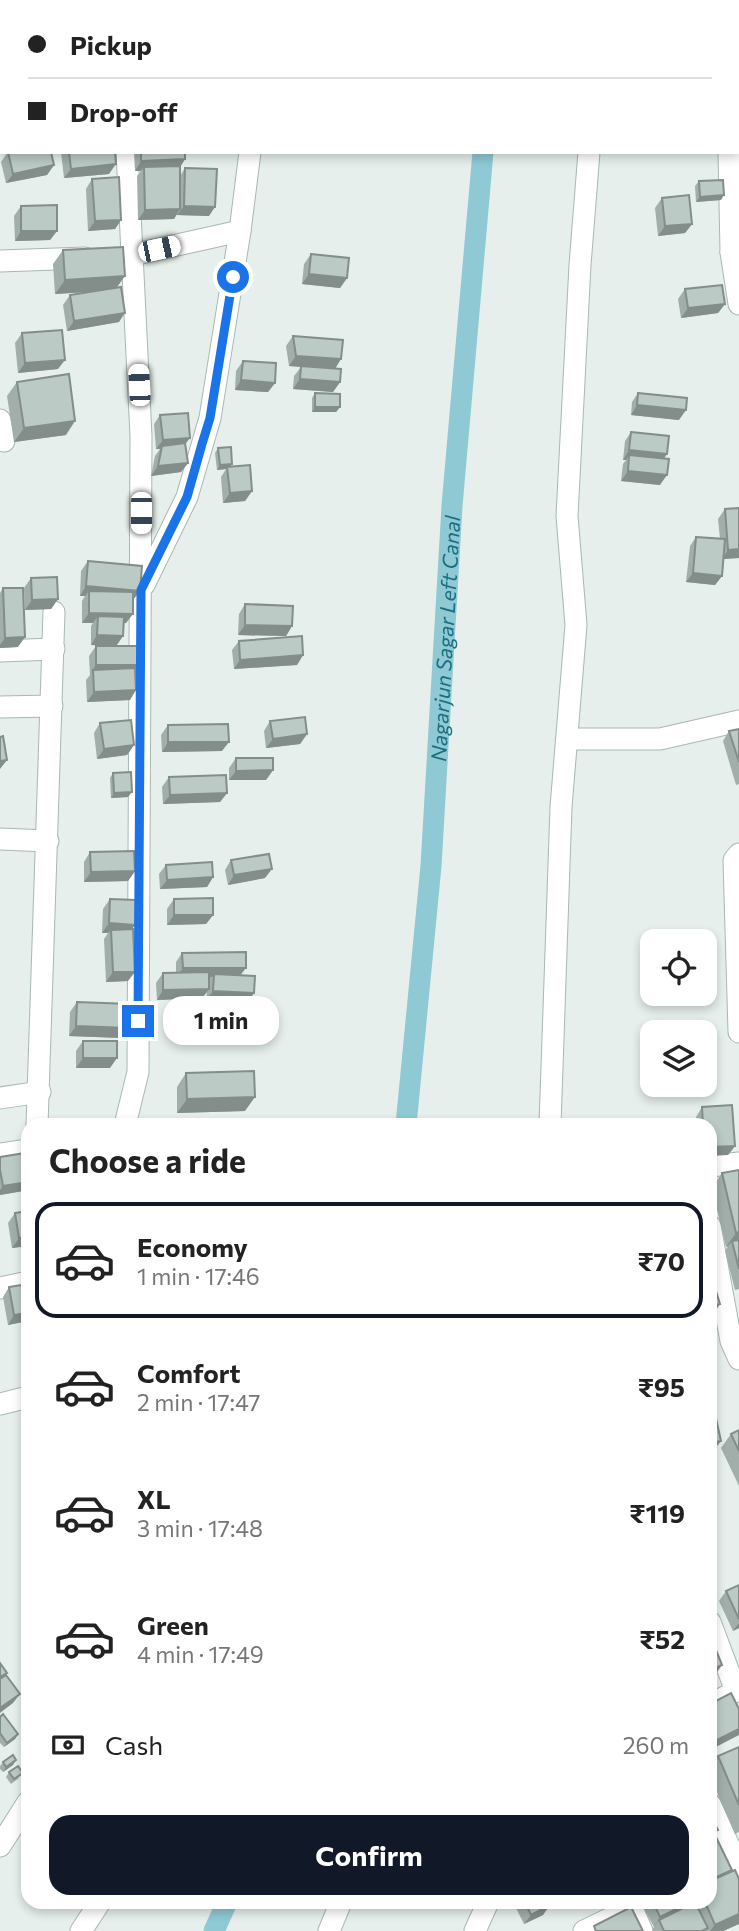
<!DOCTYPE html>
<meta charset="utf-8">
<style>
:root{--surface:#fff;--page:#f2f2f2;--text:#222;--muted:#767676;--line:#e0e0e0;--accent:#111827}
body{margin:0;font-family:Commissioner,sans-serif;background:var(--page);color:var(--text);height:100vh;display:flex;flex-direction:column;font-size:26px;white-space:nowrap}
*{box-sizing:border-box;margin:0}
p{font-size:23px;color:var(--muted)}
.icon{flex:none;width:38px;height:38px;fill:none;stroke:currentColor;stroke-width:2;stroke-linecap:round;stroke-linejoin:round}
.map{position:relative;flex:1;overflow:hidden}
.panel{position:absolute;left:21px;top:1118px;width:696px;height:791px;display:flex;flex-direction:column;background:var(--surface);border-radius:21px;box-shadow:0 4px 10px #0003}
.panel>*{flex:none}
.top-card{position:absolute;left:0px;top:0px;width:740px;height:154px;box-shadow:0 4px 10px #0003;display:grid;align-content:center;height:154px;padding:0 28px;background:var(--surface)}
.tools{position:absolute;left:640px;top:929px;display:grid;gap:14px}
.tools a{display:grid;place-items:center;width:77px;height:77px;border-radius:14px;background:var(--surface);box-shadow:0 4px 10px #0003;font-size:35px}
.end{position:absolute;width:32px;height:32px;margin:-16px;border:9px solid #1a73e8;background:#fff;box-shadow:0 0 0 4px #fff}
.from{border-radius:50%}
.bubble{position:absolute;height:49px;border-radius:21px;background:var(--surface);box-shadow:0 4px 10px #0003;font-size:23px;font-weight:700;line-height:49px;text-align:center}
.car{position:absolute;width:21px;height:42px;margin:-21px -10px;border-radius:9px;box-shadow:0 0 5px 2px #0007;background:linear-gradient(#fff 24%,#345 0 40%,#fff 0 76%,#345 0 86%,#fff 0)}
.top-card b{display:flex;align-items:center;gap:24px;height:66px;font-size:26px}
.top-card b+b{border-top:2px solid var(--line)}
.top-card i{width:18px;height:18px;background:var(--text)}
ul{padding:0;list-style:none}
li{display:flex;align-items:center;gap:21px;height:116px;margin:0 14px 10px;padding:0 14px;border:4px solid transparent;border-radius:21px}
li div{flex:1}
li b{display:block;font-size:26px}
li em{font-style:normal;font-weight:700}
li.on{border-color:var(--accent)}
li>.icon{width:63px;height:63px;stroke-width:1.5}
h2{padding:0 28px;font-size:32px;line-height:84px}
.pay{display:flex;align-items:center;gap:18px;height:77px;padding:0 28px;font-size:26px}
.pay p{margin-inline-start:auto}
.button{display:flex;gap:14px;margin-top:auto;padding:14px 28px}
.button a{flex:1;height:80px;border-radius:21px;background:var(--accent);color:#fff;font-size:28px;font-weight:700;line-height:80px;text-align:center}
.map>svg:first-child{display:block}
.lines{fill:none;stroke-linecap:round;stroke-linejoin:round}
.canal{stroke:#8ec9d4;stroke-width:21}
.minor-casing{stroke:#a8b8b2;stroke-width:23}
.minor{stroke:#fff;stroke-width:21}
.wall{fill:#a1aea9}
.shaded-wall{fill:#838d89}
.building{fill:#bbcac4;stroke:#838d89;stroke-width:2}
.route{stroke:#1a73e8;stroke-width:9}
.labels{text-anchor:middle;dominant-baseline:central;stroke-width:5;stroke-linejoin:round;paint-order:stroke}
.water-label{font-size:21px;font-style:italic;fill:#1c6f80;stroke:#f7fbf9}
</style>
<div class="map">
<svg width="739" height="1931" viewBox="0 0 739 1931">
<rect width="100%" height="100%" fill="#e6efeb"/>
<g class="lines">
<!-- canal -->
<g class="canal">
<polyline points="497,2 497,0"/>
<path id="s1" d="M406,1125L431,866L452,506L483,152"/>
<polyline points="214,1931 227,1902"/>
</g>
<!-- minor casing -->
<g class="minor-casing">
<g id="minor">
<polyline points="120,0 121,2"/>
<polyline points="730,0 730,2"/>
<polyline points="258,2 258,0"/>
<polyline points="602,2 602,0"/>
<polyline points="729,152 731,252 739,250"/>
<polyline points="731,252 739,304"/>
<polyline points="132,255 240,231"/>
<polyline points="0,261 85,258"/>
<polyline points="0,420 4,441"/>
<polyline points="144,585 187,497 210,418 240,231 250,152"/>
<polyline points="0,651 54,649"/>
<polyline points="0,707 52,706"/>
<polyline points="567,739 660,739 739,721"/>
<polyline points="0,839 48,841"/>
<polyline points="739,854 734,860 739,1032"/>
<polyline points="0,1098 40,1092"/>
<polyline points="37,1125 54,612"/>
<polyline points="125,1125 138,1072 141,436 127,152"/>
<polyline points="550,1125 561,807 576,625 567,516 580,265 589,152"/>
<polyline points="0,1154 28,1150"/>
<polyline points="710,1166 739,1163"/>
<polyline points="710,1226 731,1341 739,1359"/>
<polyline points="0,1288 28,1282"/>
<polyline points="0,1404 28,1397"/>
<polyline points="710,1622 736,1691 710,1705"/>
<polyline points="710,1804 739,1868"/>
<polyline points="0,1846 28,1802"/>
<polyline points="629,1902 642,1931"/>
<polyline points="81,1931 100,1902"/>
<polyline points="329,1931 341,1902"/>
<polyline points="475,1931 488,1902"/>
<polyline points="584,1931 617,1915"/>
</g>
</g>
<!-- minor -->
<use href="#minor" class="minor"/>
</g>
<!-- wall -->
<g class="wall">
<polygon points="8,152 54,165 47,175 6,183 1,162"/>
<polygon points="61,152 115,152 109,174 64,178"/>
<polygon points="134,152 185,152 185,159 180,167 180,176 185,168 209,216 177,215 177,214 174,219 138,220 137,176 141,171 135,171"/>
<polygon points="92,179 121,220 115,229 88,231 86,189"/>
<polygon points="699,181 721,200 696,202 695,186"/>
<polygon points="662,198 692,224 685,233 658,236 655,208"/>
<polygon points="21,206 57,231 50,240 15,241 14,216"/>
<polygon points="63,250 117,288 119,322 67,331 63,305 70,295 91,292 55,294 53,264"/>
<polygon points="311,254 347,278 340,288 302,284 304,264"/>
<polygon points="685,289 725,304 718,313 681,318 678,299"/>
<polygon points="22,333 58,369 18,373 15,343"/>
<polygon points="293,336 340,382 333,392 293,389 294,376 301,367 289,366 286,346"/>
<polygon points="243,361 275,383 268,392 235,390 236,371"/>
<polygon points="17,382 66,435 14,442 7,396"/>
<polygon points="315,393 340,407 336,412 312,412 312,398"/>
<polygon points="638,393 679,420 631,415 632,402"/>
<polygon points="160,415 185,444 188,463 181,472 151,476 155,456 160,449 156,449 154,424"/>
<polygon points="631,432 667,454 664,458 660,485 621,481 623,464 626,460 623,460 625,441"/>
<polygon points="218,448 232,464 230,467 252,491 245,501 223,503 221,477 226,469 217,470 215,453"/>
<polygon points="725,509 739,558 723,559 722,576 715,585 686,582 690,546 696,537 720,539 718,519"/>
<polygon points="88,561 133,600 126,623 124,623 123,636 116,646 91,645 91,626 93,623 82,623 82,601 85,596 80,596 81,571"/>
<polygon points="31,578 58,599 51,609 25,610 24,588"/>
<polygon points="3,588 18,647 0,648 0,593"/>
<polygon points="245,604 292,626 286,636 238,635 239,614"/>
<polygon points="239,641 303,655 297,665 234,669 232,650"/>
<polygon points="96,646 140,665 136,672 130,700 87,702 86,680 90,675 89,656"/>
<polygon points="270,721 307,734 300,744 266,748 264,731"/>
<polygon points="100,723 134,745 127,755 97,759 94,733"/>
<polygon points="168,725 222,751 162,752 161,735"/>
<polygon points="739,729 739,784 736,785 723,741 729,731"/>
<polygon points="236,758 273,770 266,780 229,780 229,768"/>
<polygon points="113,773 128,797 111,798 110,778"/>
<polygon points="169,777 227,793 220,802 163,804 162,787"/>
<polygon points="90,852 135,871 128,881 84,882 84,862"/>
<polygon points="231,860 265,878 228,885 225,870"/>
<polygon points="166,865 213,877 207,887 160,889 159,874"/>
<polygon points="110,899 135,925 132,929 128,981 106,982 104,939 108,933 102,933 103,909"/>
<polygon points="174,899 213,915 206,924 167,925 167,909"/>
<polygon points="182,953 241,975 254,993 248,1002 206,1001 207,992 202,998 157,1000 156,983 163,973 176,973 176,962"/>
<polygon points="77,1002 129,1028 122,1038 69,1036 70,1012"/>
<polygon points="83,1041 110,1068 76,1068 76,1051"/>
<polygon points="186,1073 245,1111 177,1113 177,1087"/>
<polygon points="702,1107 735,1146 728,1155 710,1125 696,1125 696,1117"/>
<polygon points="0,1157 28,1169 28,1184 23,1191 0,1195"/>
<polygon points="739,1170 739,1289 735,1290 725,1251 728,1246 726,1247 712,1188 722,1173"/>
<polygon points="15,1213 28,1246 12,1248 8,1223"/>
<polygon points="9,1287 28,1321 8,1325 3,1297"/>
<polygon points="739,1430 739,1486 721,1448 731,1434"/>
<polygon points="739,1585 739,1628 733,1631 719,1601 726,1591"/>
<polygon points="0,1717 18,1734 15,1739 4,1747 0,1743"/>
<polygon points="739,1747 739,1832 735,1834 710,1776 710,1766 718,1756"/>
<polygon points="3,1762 13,1765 3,1772 0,1769 0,1766"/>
<polygon points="9,1772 19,1778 11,1784 6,1777"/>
<polygon points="713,1836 732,1870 729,1873 739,1879 739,1924 723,1931 653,1931 652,1930 654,1927 642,1905 644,1902 710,1902"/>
<polygon points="513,1902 548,1902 543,1915 524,1924"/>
<polygon points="571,1902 585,1902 574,1908"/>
</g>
<!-- shaded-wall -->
<g class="shaded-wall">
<polygon points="185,159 179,169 144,167 141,171 135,171 141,161"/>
<polygon points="116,164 109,174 64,178 71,169"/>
<polygon points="54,165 47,175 6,183 13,174"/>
<polygon points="724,195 721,200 696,202 700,197"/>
<polygon points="184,206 215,207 209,216 177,215"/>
<polygon points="180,209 174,219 138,220 145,210"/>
<polygon points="121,220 115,229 88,231 95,221"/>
<polygon points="692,224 685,233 658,236 665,226"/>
<polygon points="21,231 57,231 50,240 15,241"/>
<polygon points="309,274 347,278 340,288 302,284"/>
<polygon points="125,276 115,290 55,294 65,280"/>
<polygon points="725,304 718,313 681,318 688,308"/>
<polygon points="125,313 119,322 67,331 74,321"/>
<polygon points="296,356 341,359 335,369 289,366"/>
<polygon points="65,360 58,369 18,373 25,363"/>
<polygon points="300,379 340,382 333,392 293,389"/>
<polygon points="241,380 275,383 268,392 235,390"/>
<polygon points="637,405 686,410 679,420 631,415"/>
<polygon points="315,407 340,407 336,412 312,412"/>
<polygon points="75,421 66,435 14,442 24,428"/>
<polygon points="190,438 183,447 162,446 160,449 156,449 163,440"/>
<polygon points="629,450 667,454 660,464 629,455 626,460 623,460"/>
<polygon points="188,463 181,472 151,476 158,466"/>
<polygon points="232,464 229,469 227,467 226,469 217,470 220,465"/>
<polygon points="628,471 667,475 660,485 621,481"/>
<polygon points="252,491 245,501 223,503 230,493"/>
<polygon points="739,549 739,558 722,559 728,550"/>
<polygon points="693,573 722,576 715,585 686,582"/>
<polygon points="86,586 140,591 133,600 89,591 85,596 80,596"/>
<polygon points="58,599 51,609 25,610 32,600"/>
<polygon points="89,613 133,614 126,623 98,623 98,616 93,623 82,623"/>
<polygon points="245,625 292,626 286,636 238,635"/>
<polygon points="97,635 123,636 116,646 91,645"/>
<polygon points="25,637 18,647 0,648 0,645 5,638"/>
<polygon points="303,655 297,665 234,669 240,660"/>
<polygon points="96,665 140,665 133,675 93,670 89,675"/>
<polygon points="136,690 130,700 87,702 94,692"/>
<polygon points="307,734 300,744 266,748 273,739"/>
<polygon points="168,742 229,742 222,751 162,752"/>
<polygon points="134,745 127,755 97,759 104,749"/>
<polygon points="7,760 0,769 0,761"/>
<polygon points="273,770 266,780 229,780 236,771"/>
<polygon points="132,792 128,797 111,798 114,793"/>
<polygon points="227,793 220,802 163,804 170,795"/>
<polygon points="272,869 265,878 228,885 234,875"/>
<polygon points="135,871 128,881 84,882 91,872"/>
<polygon points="213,877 207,887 160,889 167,880"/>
<polygon points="174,915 213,915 206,924 167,925"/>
<polygon points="109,923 135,925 128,934 111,930 108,933 102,933"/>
<polygon points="183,968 246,968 239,977 214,974 212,977 176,978"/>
<polygon points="113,972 135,972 128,981 106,982"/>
<polygon points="209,989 202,998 157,1000 163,990"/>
<polygon points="213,991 254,993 248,1002 206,1001"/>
<polygon points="76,1026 129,1028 122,1038 69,1036"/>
<polygon points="83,1058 117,1058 110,1068 76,1068"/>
<polygon points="255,1097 245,1111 177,1113 187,1099"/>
<polygon points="735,1146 728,1155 710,1156 710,1147"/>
<polygon points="28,1182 28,1184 23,1191 0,1195 0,1190 3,1186"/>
<polygon points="739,1232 739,1244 732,1241 728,1246 726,1247 736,1233"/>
<polygon points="28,1237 28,1246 12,1248 19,1238"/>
<polygon points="720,1304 711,1318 710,1318 710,1307"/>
<polygon points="28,1313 28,1321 8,1325 14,1315"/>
<polygon points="721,1441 714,1450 710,1451 710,1443"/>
<polygon points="739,1623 739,1628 733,1631"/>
<polygon points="722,1665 715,1675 710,1677 710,1670"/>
<polygon points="20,1694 13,1703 0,1713 0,1708"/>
<polygon points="739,1729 739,1735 710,1750 711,1743"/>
<polygon points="18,1734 15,1739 4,1747 7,1743"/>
<polygon points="16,1760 13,1765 3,1772 6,1767"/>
<polygon points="732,1870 725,1880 710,1886 710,1880"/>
<polygon points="431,1902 472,1902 467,1909 431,1903"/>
<polygon points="578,1902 585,1902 574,1908"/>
<polygon points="691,1902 692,1902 687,1910 659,1920 654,1927 660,1917"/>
<polygon points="550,1905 543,1915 524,1924 531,1915"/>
<polygon points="739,1914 739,1924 723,1931 710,1931 715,1925"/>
</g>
<!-- building -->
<g class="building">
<polygon points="55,0 55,2 26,2"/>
<rect x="140" y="0" width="50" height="2"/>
<polygon points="277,0 323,1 323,2 277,2"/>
<polygon points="8,152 51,152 54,165 13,174"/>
<polygon points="69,152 115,152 116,164 71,169"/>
<polygon points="141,152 185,152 185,159 141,161"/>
<polygon points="180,166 180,209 145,210 144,167"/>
<polygon points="185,168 217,169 215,207 184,206"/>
<polygon points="119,177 121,220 95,221 92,179"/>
<polygon points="723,180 724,195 700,197 699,181"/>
<polygon points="689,195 692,224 665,226 662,198"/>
<polygon points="57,205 57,231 21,231 21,206"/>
<polygon points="123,247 125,276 65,280 63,250"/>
<polygon points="311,254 349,258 347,278 309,274"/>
<polygon points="722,285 725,304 688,308 685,289"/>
<polygon points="121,287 125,313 74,321 70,295"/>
<polygon points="62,330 65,360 25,363 22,333"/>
<polygon points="293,336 343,340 341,359 296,356"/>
<polygon points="243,361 276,363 275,383 241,380"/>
<polygon points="301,366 341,369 340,382 300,379"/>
<polygon points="69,374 75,421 24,428 17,382"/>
<polygon points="315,393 340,394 340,407 315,407"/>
<polygon points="638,393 687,398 686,410 637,405"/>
<polygon points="188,413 190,438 163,440 160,415"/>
<polygon points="631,432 669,436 667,454 629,450"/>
<polygon points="185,443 188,463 158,466 162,446"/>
<polygon points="231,447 232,464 220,465 218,448"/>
<polygon points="629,455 669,459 667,475 628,471"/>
<polygon points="250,465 252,491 230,493 227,467"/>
<polygon points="739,508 739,549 728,550 725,509"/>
<polygon points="696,537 725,539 722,576 693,573"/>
<polygon points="88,561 142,566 140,591 86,586"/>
<polygon points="57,577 58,599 32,600 31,578"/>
<polygon points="3,588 23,588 25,637 5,638"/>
<polygon points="89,591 133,592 133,614 89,613"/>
<polygon points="245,604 293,606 292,626 245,625"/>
<polygon points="98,616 124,617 123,636 97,635"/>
<polygon points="302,636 303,655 240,660 239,641"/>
<rect x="96" y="646" width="44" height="19"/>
<polygon points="135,668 136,690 94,692 93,670"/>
<polygon points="305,717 307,734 273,739 270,721"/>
<polygon points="131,720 134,745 104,749 100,723"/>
<polygon points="228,724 229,742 168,742 168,725"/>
<polygon points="739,729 739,762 729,731"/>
<polygon points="3,736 7,760 0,761 0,737"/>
<polygon points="236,758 273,758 273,770 236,771"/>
<polygon points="131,772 132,792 114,793 113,773"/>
<polygon points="226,775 227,793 170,795 169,777"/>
<polygon points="134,851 135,871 91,872 90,852"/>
<polygon points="269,854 272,869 234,875 231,860"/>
<polygon points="212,862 213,877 167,880 166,865"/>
<polygon points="213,898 213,915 174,915 174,899"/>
<polygon points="110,899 136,900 135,925 109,923"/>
<polygon points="133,929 135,972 113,972 111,930"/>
<polygon points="246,952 246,968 183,968 182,953"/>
<polygon points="209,972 209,989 163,990 163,973"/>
<polygon points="214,974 255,976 254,993 213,991"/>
<polygon points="77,1002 130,1004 129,1028 76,1026"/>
<rect x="83" y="1041" width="34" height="17"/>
<polygon points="254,1071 255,1097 187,1099 186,1073"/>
<polygon points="732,1105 735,1146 710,1147 710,1125 703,1125 702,1107"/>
<polygon points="25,1153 28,1169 28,1182 3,1186 0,1170 0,1157"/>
<polygon points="739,1170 739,1232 736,1233 722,1173"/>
<polygon points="28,1211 28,1237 19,1238 15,1213"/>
<polygon points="739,1240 739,1269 732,1241"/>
<polygon points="710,1272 720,1304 710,1307"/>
<polygon points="28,1284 28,1313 14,1315 9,1287"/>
<polygon points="715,1414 721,1441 710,1443 710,1415"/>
<polygon points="739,1430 739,1451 731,1434"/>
<polygon points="739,1585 739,1619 726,1591"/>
<polygon points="710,1635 722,1665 710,1670"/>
<polygon points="0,1663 7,1673 0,1677"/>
<polygon points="6,1675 20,1694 0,1708 0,1679"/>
<polygon points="731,1693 739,1709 739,1729 711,1743 710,1704"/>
<polygon points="3,1714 18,1734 7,1743 0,1733 0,1717"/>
<polygon points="739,1747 739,1805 718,1756"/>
<polygon points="13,1755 16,1760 6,1767 3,1762"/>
<polygon points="18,1766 23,1773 14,1779 9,1772"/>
<polygon points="710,1815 718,1830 710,1833"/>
<polygon points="715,1835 732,1870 710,1880 710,1837"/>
<polygon points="735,1870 739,1879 739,1914 715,1925 705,1902 710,1902 710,1881"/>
<polygon points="525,1902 548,1902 550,1905 531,1915"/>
<polygon points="653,1902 691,1902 660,1917"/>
<polygon points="695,1902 708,1928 702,1931 664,1931 659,1920"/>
<polygon points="631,1907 643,1931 596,1931 594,1926"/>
</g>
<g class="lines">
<!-- route -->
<polyline class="route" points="138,1021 141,590 187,497 202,444 210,418 233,277"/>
</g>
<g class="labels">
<!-- water labels -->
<g class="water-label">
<text stroke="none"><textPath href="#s1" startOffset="488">Nagarjun Sagar Left Canal</textPath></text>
</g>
</g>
</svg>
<div class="tools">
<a><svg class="icon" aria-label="locate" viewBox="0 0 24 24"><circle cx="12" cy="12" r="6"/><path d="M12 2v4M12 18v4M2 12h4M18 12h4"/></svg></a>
<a><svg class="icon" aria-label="layers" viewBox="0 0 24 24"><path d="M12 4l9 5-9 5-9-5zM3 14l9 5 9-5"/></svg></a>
</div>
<i class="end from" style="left:233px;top:277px"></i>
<i class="end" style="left:138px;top:1021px"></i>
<div class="bubble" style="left:163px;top:996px;width:116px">1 min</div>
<i class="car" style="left:159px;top:249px;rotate:78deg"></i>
<i class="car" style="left:139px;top:385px;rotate:357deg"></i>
<i class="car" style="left:141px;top:513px;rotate:180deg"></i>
<div class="top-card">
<b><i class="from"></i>Pickup</b>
<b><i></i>Drop-off</b>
</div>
<section class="panel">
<h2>Choose a ride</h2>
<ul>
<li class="on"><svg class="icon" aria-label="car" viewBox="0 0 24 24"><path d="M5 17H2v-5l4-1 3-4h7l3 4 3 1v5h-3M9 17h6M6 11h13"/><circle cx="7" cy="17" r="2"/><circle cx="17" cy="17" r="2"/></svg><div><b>Economy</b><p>1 min · 17:46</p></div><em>₹70</em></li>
<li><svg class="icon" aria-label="car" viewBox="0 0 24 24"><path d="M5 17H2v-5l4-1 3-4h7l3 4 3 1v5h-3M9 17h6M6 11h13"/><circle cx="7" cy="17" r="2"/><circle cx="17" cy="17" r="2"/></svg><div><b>Comfort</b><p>2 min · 17:47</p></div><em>₹95</em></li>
<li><svg class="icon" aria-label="car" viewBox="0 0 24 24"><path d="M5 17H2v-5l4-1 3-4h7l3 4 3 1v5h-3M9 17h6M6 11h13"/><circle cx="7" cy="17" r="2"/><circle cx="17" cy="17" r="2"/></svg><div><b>XL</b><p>3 min · 17:48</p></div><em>₹119</em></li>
<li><svg class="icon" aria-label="car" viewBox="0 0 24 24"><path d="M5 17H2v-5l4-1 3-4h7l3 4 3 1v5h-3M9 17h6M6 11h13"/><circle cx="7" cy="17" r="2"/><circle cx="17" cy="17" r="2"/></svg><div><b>Green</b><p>4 min · 17:49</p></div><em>₹52</em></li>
</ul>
<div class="pay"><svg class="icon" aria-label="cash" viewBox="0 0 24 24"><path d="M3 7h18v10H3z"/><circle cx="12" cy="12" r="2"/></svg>Cash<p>260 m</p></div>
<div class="button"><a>Confirm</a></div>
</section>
</div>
